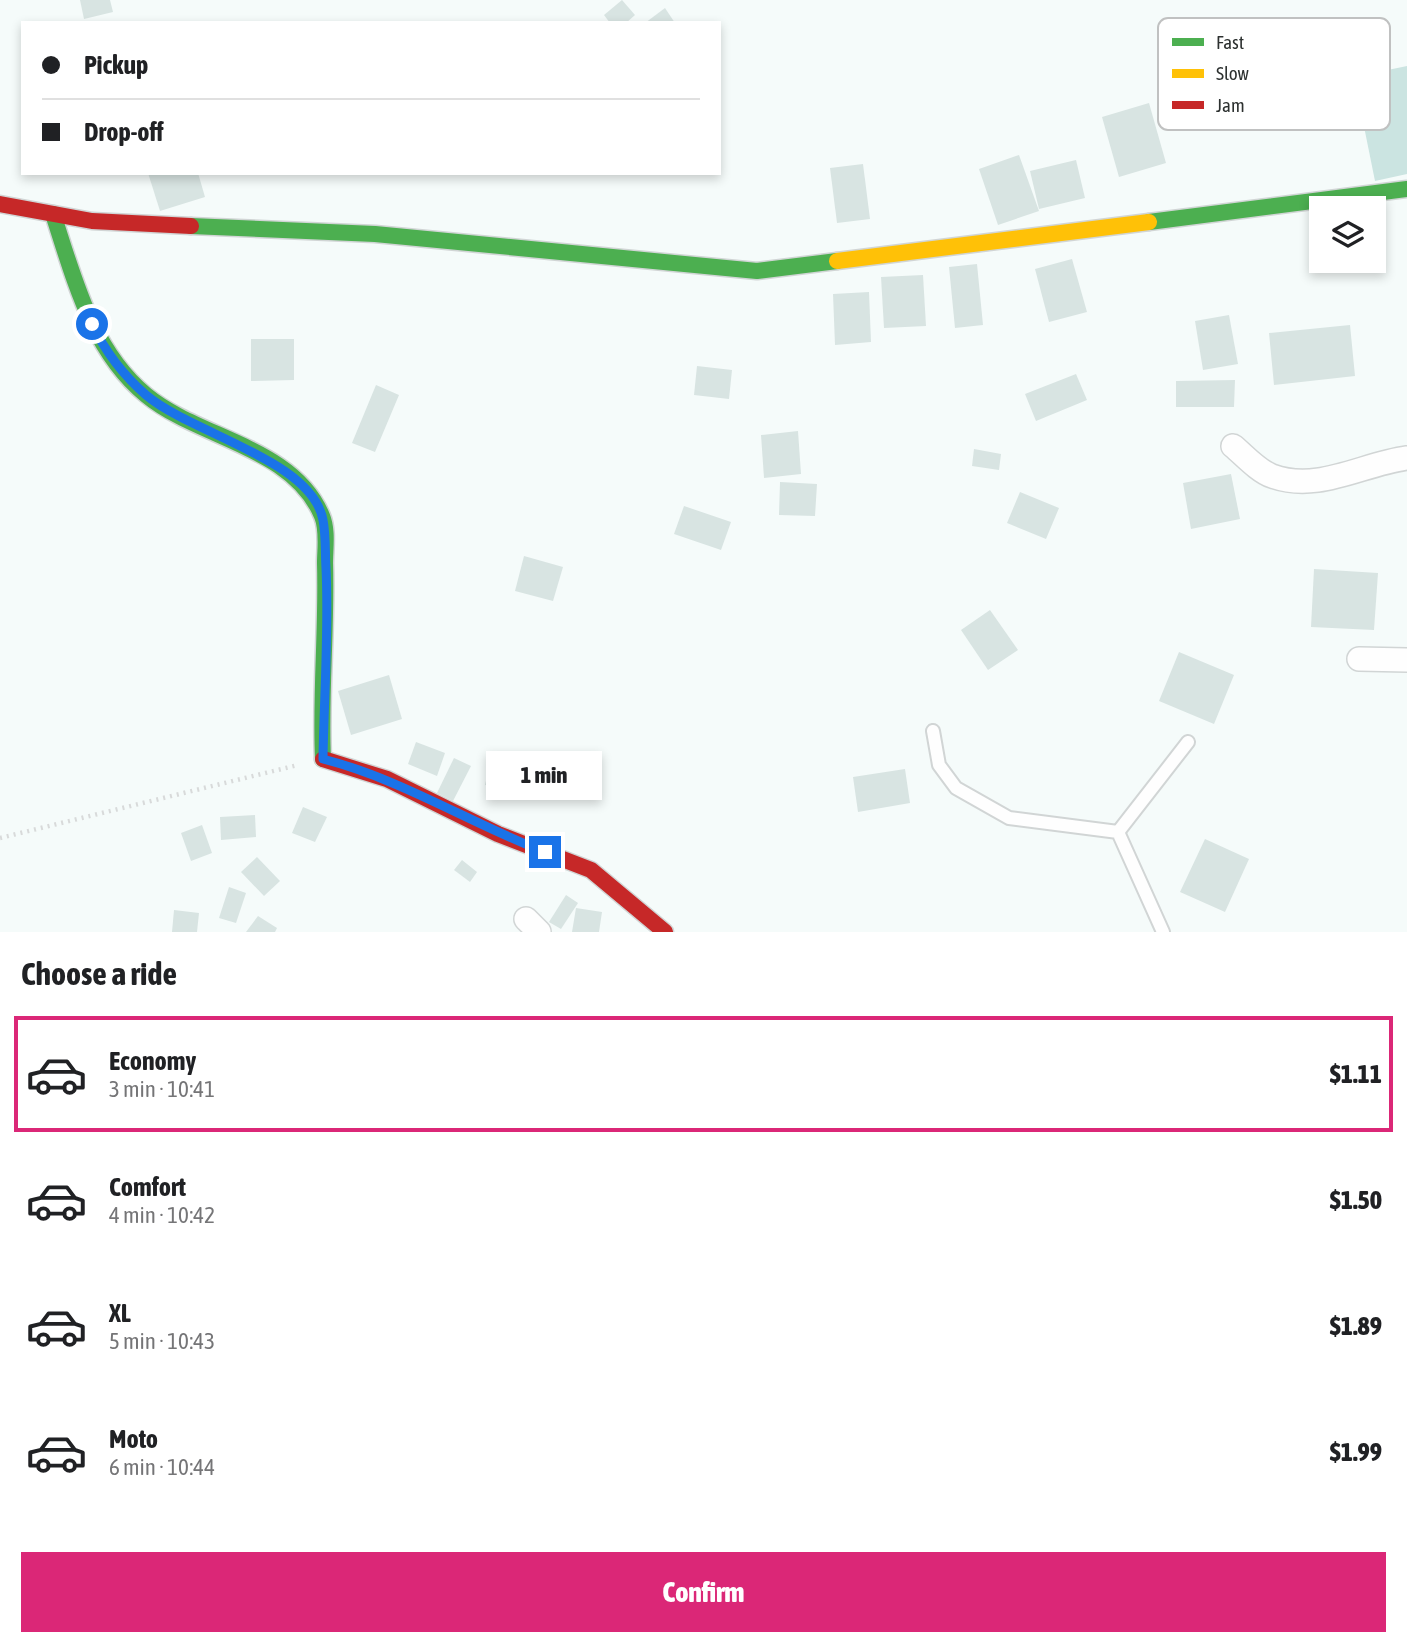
<!DOCTYPE html>
<meta charset="utf-8">
<style>
:root{--surface:#fff;--page:#f6f6f6;--text:#202124;--muted:#757577;--line:#e0e0e0;--accent:#db2777}
body{margin:0;font-family:"Asap Condensed",sans-serif;background:var(--page);color:var(--text);height:100vh;display:flex;flex-direction:column;font-size:26px;white-space:nowrap}
*{box-sizing:border-box;margin:0}
p{font-size:23px;color:var(--muted)}
.icon{flex:none;width:38px;height:38px;fill:none;stroke:currentColor;stroke-width:2;stroke-linecap:round;stroke-linejoin:round}
.map{position:relative;height:932px;overflow:hidden}
.side{display:flex;flex-direction:column;background:var(--surface);flex:1}
.side>*{flex:none}
.guide{position:absolute;left:21px;top:21px;width:700px;height:154px;border-radius:0px;box-shadow:0 4px 10px #0003;display:grid;align-content:center;height:154px;padding:0 21px;background:var(--surface)}
.buttons{position:absolute;left:1309px;top:196px;display:grid;gap:14px}
.buttons a{display:grid;place-items:center;width:77px;height:77px;border-radius:0px;background:var(--surface);box-shadow:0 4px 10px #0003;font-size:35px}
.end{position:absolute;width:32px;height:32px;margin:-16px;border:9px solid #1a73e8;background:#fff;box-shadow:0 0 0 4px #fff}
.from{border-radius:50%}
.bubble{position:absolute;height:49px;border-radius:0px;background:var(--surface);box-shadow:0 4px 10px #0003;font-size:23px;font-weight:800;line-height:49px;text-align:center}
.guide b{display:flex;align-items:center;gap:24px;height:66px;font-size:26px}
.guide b+b{border-top:2px solid var(--line)}
.guide i{width:18px;height:18px;background:var(--text)}
ul{padding:0;list-style:none}
li{display:flex;align-items:center;gap:21px;height:116px;margin:0 14px 10px;padding:0 7px;border:4px solid transparent;border-radius:0px}
li div{flex:1}
li b{display:block;font-size:26px}
li em{font-style:normal;font-weight:800}
li.current{border-color:var(--accent)}
li>.icon{width:63px;height:63px;stroke-width:1.5}
h2{padding:0 21px;font-size:32px;line-height:84px}
.action{display:flex;gap:14px;margin-top:auto;padding:14px 21px}
.action a{flex:1;height:80px;border-radius:0px;background:var(--accent);color:#fff;font-size:28px;font-weight:800;line-height:80px;text-align:center}
.map>svg:first-child{display:block}
.green{fill:#cbe4e1}
.building{fill:#d8e4e2}
.lines{fill:none;stroke-linecap:round;stroke-linejoin:round}
.lane-casing{stroke:#d1d5d5;stroke-width:16}
.street-casing{stroke:#d1d5d5;stroke-width:26}
.fast-casing{stroke:#d1d5d5;stroke-width:19}
.slow-casing{stroke:#d1d5d5;stroke-width:19}
.jam-casing{stroke:#d1d5d5;stroke-width:19}
.path{stroke:#d8dada;stroke-width:4.5;stroke-dasharray:2 5;stroke-linecap:butt}
.lane{stroke:#fefefe;stroke-width:12}
.street{stroke:#fefefe;stroke-width:23}
.fast{stroke:#4caf50;stroke-width:16}
.slow{stroke:#ffc107;stroke-width:16}
.jam{stroke:#c62828;stroke-width:16}
.route{stroke:#1a73e8;stroke-width:9}
.key{fill:#fff;stroke:#c0c1c1;stroke-width:2}
.key-label{font-size:19px;fill:#2d3130}
</style>
<div class="map">
<svg width="1407" height="932" viewBox="0 0 1407 932">
<rect width="100%" height="100%" fill="#f5fbfa"/>
<!-- green -->
<polygon class="green" points="1407,66 1407,174 1375,181 1354,77"/>
<!-- building -->
<g class="building">
<polygon points="80,0 110,0 113,12 84,19"/>
<polygon points="622,0 635,15 626,23 610,23 604,15"/>
<polygon points="665,8 675,23 645,23"/>
<polygon points="1149,103 1166,163 1119,177 1102,117"/>
<polygon points="1019,155 1039,211 998,225 979,169"/>
<polygon points="1076,160 1085,198 1039,209 1030,171"/>
<polygon points="863,164 870,219 837,223 830,168"/>
<polygon points="148,173 198,173 205,197 160,211"/>
<polygon points="1072,259 1087,312 1049,322 1035,269"/>
<polygon points="977,264 983,325 955,328 949,267"/>
<polygon points="923,275 926,326 884,328 881,277"/>
<polygon points="869,292 871,342 835,345 833,294"/>
<polygon points="1229,315 1238,364 1203,370 1195,321"/>
<polygon points="1350,325 1355,376 1274,385 1269,333"/>
<polygon points="251,339 294,339 294,380 251,381"/>
<polygon points="697,366 732,370 729,399 694,395"/>
<polygon points="1076,374 1087,400 1036,421 1025,394"/>
<polygon points="1235,380 1234,407 1176,407 1176,381"/>
<polygon points="376,385 399,395 375,452 352,443"/>
<polygon points="798,431 801,474 764,478 761,435"/>
<polygon points="974,449 1001,454 999,470 972,466"/>
<polygon points="1231,474 1240,519 1191,529 1183,483"/>
<polygon points="780,482 817,484 815,516 779,515"/>
<polygon points="1020,492 1059,508 1046,539 1007,523"/>
<polygon points="684,506 731,522 721,550 674,534"/>
<polygon points="524,556 563,567 553,601 515,591"/>
<polygon points="1314,569 1378,573 1374,630 1311,627"/>
<polygon points="990,610 1018,650 988,670 961,630"/>
<polygon points="1179,652 1234,675 1214,724 1159,701"/>
<polygon points="389,675 402,719 351,735 338,691"/>
<polygon points="416,742 445,753 437,776 408,764"/>
<polygon points="454,758 471,766 453,801 437,793"/>
<polygon points="905,769 910,803 858,812 853,777"/>
<polygon points="488,772 526,779 524,793 485,785"/>
<polygon points="303,807 327,817 315,842 292,833"/>
<polygon points="255,815 256,837 221,840 220,817"/>
<polygon points="202,825 212,853 191,861 181,833"/>
<polygon points="1205,839 1249,859 1225,912 1180,892"/>
<polygon points="257,857 280,881 264,896 241,872"/>
<polygon points="462,860 477,872 470,882 454,870"/>
<polygon points="229,887 246,893 236,923 219,918"/>
<polygon points="566,895 578,903 561,929 549,922"/>
<polygon points="576,908 602,912 599,932 572,932"/>
<polygon points="174,910 199,913 197,932 172,932"/>
<polygon points="258,916 277,928 275,932 246,932"/>
</g>
<g class="lines">
<!-- lane casing -->
<g class="lane-casing">
<g id="lane">
<polyline points="933,731 939,765 956,788 1009,818 1118,832 1163,932"/>
<polyline points="1118,832 1188,742"/>
</g>
</g>
<!-- street casing -->
<g class="street-casing">
<g id="street">
<path d="M1233,446C1244,455 1258,471 1272,476C1318,493 1362,464 1407,458"/>
<polyline points="1359,659 1407,660"/>
<polyline points="526,919 539,932"/>
</g>
</g>
<!-- fast casing -->
<g class="fast-casing">
<g id="fast">
<path d="M53,214C74,278 92,351 146,395C199,439 293,446 322,516C328,530 325,549 325,563C327,628 320,695 323,759"/>
<polyline points="1149,222 1407,189"/>
<polyline points="191,226 375,234 757,271 837,261"/>
</g>
</g>
<!-- slow casing -->
<g class="slow-casing">
<polyline id="slow" points="837,261 1149,222"/>
</g>
<!-- jam casing -->
<g class="jam-casing">
<g id="jam">
<polyline points="0,204 92,221 191,226"/>
<polyline points="323,759 387,779 498,834 591,870 665,932"/>
</g>
</g>
<!-- path -->
<polyline class="path" points="0,838 298,765"/>
<!-- lane -->
<use href="#lane" class="lane"/>
<!-- street -->
<use href="#street" class="street"/>
<!-- fast -->
<use href="#fast" class="fast"/>
<!-- slow -->
<use href="#slow" class="slow"/>
<!-- jam -->
<use href="#jam" class="jam"/>
</g>
<g class="lines">
<!-- route -->
<path class="route" d="M92,324C105,351 123,375 146,395C192,434 312,460 323,520C326,535 325,553 326,568C329,631 324,696 323,759C401,779 470,823 545,852"/>
</g>
<!-- legend -->
<rect x="1158" y="18" width="232" height="112" rx="10" class="key"/>
<rect x="1172" y="38" width="32" height="8" fill="#4caf50"/>
<rect x="1172" y="69" width="32" height="9" fill="#ffc107"/>
<rect x="1172" y="101" width="32" height="8" fill="#c62828"/>
<g class="key-label">
<text x="1216" y="49">Fast</text>
<text x="1216" y="80">Slow</text>
<text x="1216" y="112">Jam</text>
</g>
</svg>
<div class="buttons">
<a><svg class="icon" aria-label="layers" viewBox="0 0 24 24"><path d="M12 4l9 5-9 5-9-5zM3 14l9 5 9-5"/></svg></a>
</div>
<i class="end from" style="left:92px;top:324px"></i>
<i class="end" style="left:545px;top:852px"></i>
<div class="bubble" style="left:486px;top:751px;width:116px">1 min</div>
<div class="guide">
<b><i class="from"></i>Pickup</b>
<b><i></i>Drop-off</b>
</div>
</div>
<section class="side">
<h2>Choose a ride</h2>
<ul>
<li class="current"><svg class="icon" aria-label="car" viewBox="0 0 24 24"><path d="M5 17H2v-5l4-1 3-4h7l3 4 3 1v5h-3M9 17h6M6 11h13"/><circle cx="7" cy="17" r="2"/><circle cx="17" cy="17" r="2"/></svg><div><b>Economy</b><p>3 min · 10:41</p></div><em>$1.11</em></li>
<li><svg class="icon" aria-label="car" viewBox="0 0 24 24"><path d="M5 17H2v-5l4-1 3-4h7l3 4 3 1v5h-3M9 17h6M6 11h13"/><circle cx="7" cy="17" r="2"/><circle cx="17" cy="17" r="2"/></svg><div><b>Comfort</b><p>4 min · 10:42</p></div><em>$1.50</em></li>
<li><svg class="icon" aria-label="car" viewBox="0 0 24 24"><path d="M5 17H2v-5l4-1 3-4h7l3 4 3 1v5h-3M9 17h6M6 11h13"/><circle cx="7" cy="17" r="2"/><circle cx="17" cy="17" r="2"/></svg><div><b>XL</b><p>5 min · 10:43</p></div><em>$1.89</em></li>
<li><svg class="icon" aria-label="car" viewBox="0 0 24 24"><path d="M5 17H2v-5l4-1 3-4h7l3 4 3 1v5h-3M9 17h6M6 11h13"/><circle cx="7" cy="17" r="2"/><circle cx="17" cy="17" r="2"/></svg><div><b>Moto</b><p>6 min · 10:44</p></div><em>$1.99</em></li>
</ul>
<div class="action"><a>Confirm</a></div>
</section>
